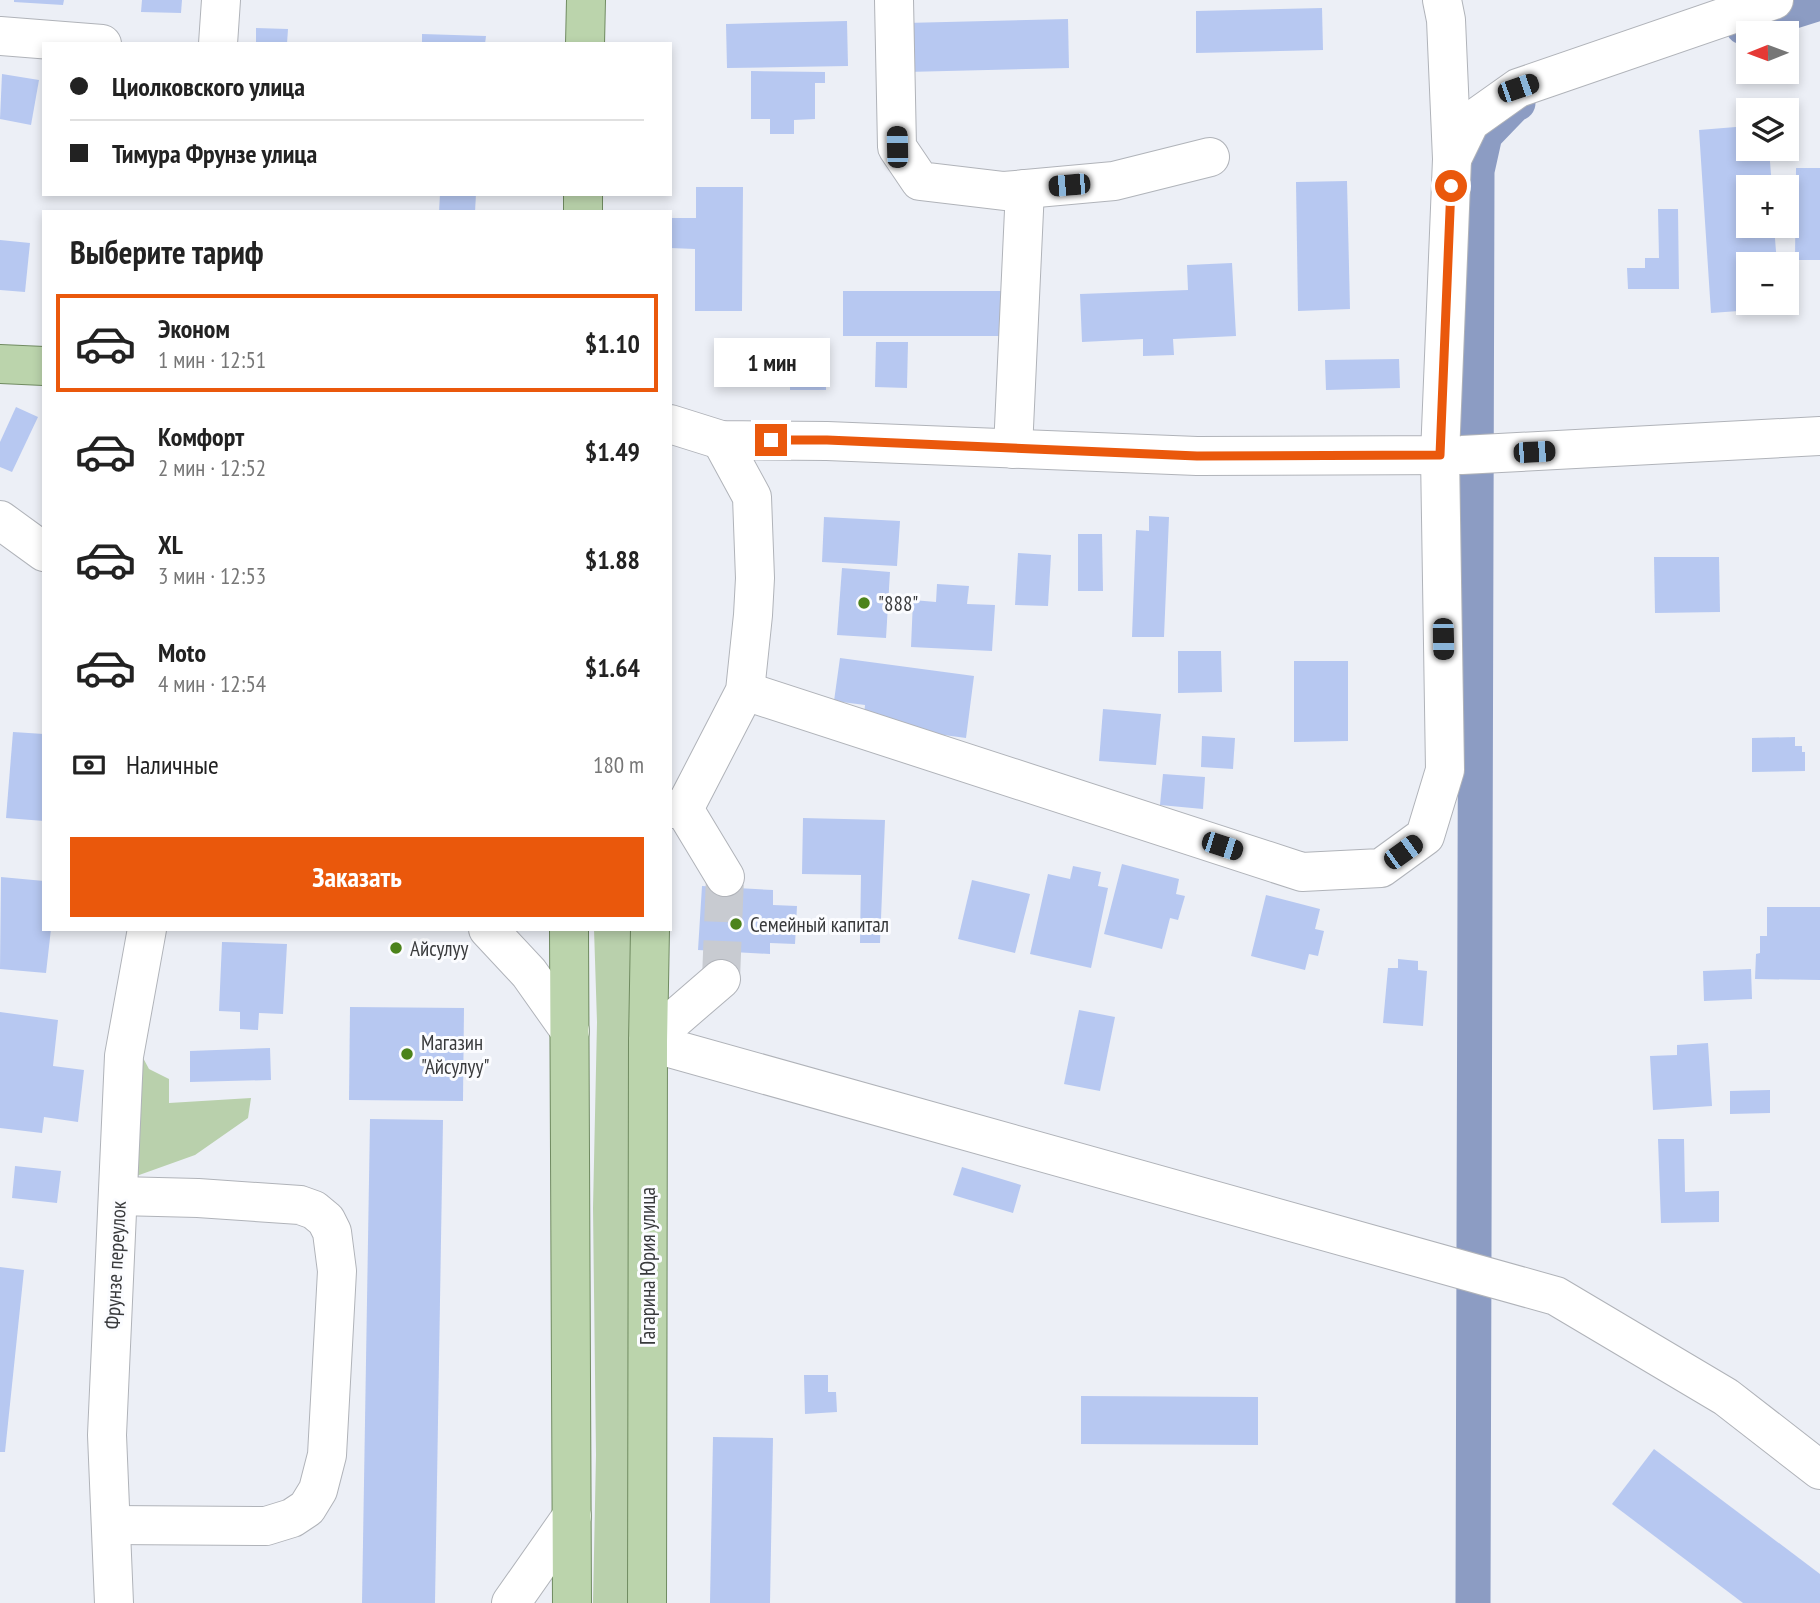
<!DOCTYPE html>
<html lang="ru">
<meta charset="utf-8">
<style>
:root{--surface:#fff;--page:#f6f6f6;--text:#222;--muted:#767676;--line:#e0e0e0;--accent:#ea580c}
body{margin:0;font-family:"PT Sans Narrow",sans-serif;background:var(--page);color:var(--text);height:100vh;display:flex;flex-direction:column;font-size:26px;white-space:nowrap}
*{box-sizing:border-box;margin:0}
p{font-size:23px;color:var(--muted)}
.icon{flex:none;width:38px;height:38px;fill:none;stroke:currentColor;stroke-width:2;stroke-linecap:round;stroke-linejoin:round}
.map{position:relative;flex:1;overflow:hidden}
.panel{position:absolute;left:42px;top:210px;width:630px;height:721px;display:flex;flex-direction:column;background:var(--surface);border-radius:0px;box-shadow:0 4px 10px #0003}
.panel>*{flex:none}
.guide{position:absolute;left:42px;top:42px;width:630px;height:154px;border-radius:0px;box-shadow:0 4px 10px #0003;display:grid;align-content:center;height:154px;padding:0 28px;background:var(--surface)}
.needle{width:46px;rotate:269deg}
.controls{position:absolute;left:1736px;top:21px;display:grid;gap:14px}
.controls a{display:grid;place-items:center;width:63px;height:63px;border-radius:0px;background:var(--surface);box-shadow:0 4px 10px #0003;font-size:35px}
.end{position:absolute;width:32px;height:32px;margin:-16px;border:9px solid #ea580c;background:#fff;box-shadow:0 0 0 4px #fff}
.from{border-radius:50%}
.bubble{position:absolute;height:49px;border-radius:0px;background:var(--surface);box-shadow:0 4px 10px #0003;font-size:23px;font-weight:700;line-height:49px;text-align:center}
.car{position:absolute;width:21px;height:42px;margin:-21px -10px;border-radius:9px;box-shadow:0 0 5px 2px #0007;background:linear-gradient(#222 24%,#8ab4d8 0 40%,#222 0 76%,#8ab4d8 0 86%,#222 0)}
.guide b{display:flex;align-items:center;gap:24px;height:66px;font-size:26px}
.guide b+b{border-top:2px solid var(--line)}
.guide i{width:18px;height:18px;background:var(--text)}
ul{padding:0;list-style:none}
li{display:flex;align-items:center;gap:21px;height:98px;margin:0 14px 10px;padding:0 14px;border:4px solid transparent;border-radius:0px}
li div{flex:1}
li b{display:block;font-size:26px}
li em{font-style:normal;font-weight:700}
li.selected{border-color:var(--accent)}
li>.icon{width:63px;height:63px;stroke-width:1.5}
h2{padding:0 28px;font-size:32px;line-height:84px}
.pay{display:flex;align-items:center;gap:18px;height:77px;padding:0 28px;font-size:26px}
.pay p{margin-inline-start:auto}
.action{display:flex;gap:14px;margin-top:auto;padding:14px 28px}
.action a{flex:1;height:80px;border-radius:0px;background:var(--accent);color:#fff;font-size:28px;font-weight:700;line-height:80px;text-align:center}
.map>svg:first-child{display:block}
.green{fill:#b9d0ac}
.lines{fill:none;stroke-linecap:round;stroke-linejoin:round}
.canal{stroke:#8c9cc3;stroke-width:35}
.building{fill:#b7c8f1}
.minor-tunnel{stroke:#c8cbd1;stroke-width:38;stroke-dasharray:38 19;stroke-linecap:butt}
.minor-casing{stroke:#b0b3b9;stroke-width:40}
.major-casing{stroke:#708b61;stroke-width:40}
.minor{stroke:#fff;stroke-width:38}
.major{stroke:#bbd4ac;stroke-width:38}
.route{stroke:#ea580c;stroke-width:9}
.poi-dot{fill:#4c831b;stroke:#fbfcff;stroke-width:2.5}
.labels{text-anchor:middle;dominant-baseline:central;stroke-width:6;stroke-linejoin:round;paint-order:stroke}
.poi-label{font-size:21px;fill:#393a3c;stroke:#fbfcff;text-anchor:start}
.street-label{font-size:21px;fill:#393a3c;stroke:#fbfcff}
</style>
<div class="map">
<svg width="1820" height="1603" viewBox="0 0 1820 1603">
<rect width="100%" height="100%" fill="#eceff6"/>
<!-- green -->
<g class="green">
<polygon points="594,929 636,929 629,1603 593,1603 596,1455 593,1208 597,1022"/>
<polygon points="136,1045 149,1069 169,1079 169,1103 251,1098 248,1118 195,1155 128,1179"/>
</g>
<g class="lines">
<!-- canal -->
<g class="canal">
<polyline points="1743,27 1820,3"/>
<polyline points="1473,1603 1477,171 1485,135 1514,105 1518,103"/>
</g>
</g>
<!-- building -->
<g class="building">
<polygon points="14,0 64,0 63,5 14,2"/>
<polygon points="142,0 182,0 181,13 141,12"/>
<polygon points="1322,8 1323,50 1196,53 1196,11"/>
<polygon points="1068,19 1069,68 906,72 905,23"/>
<polygon points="847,21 848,66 727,68 726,24"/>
<polygon points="256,28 288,29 287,44 256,44"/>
<polygon points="422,34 486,36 485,44 422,44"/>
<polygon points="751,71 825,72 825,83 815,83 815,119 794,120 794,134 770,134 770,119 751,119"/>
<polygon points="2,74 39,80 31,125 0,119"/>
<polygon points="1748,126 1748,149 1769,149 1772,187 1748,187 1748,226 1774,226 1777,264 1748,264 1748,303 1779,303 1780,308 1711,313 1699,130"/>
<polygon points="1796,168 1820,168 1820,260 1795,260"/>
<polygon points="1347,181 1350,309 1298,311 1296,182"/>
<polygon points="696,187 743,187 742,311 695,311 695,249 670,248 670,218 696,218"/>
<polygon points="440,194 476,194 475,212 439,212"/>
<polygon points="1658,209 1678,209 1679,289 1628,289 1627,268 1645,268 1645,258 1659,258"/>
<polygon points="0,240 30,243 25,292 0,290"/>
<polygon points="1232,263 1236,336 1173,339 1174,355 1143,356 1143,339 1082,342 1080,294 1188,290 1187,265"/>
<rect x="843" y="291" width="165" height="45"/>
<polygon points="876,342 908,342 907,388 875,387"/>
<polygon points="790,347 812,348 812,376 826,376 826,390 790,390"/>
<polygon points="1399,359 1400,388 1326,390 1325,360"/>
<polygon points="16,407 38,417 12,472 0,467 0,442"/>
<polygon points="1149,516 1169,517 1164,637 1132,637 1136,530 1149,531"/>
<polygon points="824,517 900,521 897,566 822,562"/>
<polygon points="1078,534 1102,534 1103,591 1078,591"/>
<polygon points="1018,553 1051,555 1048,606 1015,605"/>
<polygon points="1654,557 1719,557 1720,612 1655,613"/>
<polygon points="842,568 890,572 886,638 837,635"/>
<polygon points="937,584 969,586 967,604 995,605 992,651 911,647 913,600 936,602"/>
<polygon points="1178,651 1221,651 1222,692 1178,693"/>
<polygon points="840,658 974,676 966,738 863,724 865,705 834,701"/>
<polygon points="1294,661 1348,661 1348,741 1294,742"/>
<polygon points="1103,709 1161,714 1156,765 1099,761"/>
<polygon points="13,732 44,734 44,821 6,818"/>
<polygon points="1202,736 1235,738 1233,769 1201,767"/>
<polygon points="1795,737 1795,746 1802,746 1802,752 1805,752 1805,771 1752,772 1752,738"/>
<polygon points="1163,774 1205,777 1203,809 1160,805"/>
<polygon points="803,818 885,820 880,943 860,943 861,875 802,874"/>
<polygon points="1122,864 1179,879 1176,894 1185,896 1178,920 1170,918 1162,949 1104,934"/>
<polygon points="1073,866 1101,872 1098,886 1108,888 1091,968 1030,954 1048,874 1070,879"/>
<polygon points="1,877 44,881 44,929 51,929 46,973 0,969"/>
<polygon points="972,880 1030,894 1015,953 958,939"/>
<polygon points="702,886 773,890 773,905 797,906 795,944 770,943 770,954 698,950"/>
<polygon points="1266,895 1320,909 1315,929 1324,931 1318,956 1309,954 1305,970 1251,956"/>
<polygon points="1767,907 1820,907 1820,980 1755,979 1756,954 1760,953 1760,936 1767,936"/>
<polygon points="222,942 287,944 283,1014 259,1013 258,1030 240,1029 240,1012 219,1011"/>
<polygon points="1398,959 1418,961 1418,970 1427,971 1423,1026 1383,1023 1388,968 1398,968"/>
<polygon points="1751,969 1752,999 1704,1001 1703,971"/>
<polygon points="350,1007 464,1008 463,1101 349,1100"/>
<polygon points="1079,1010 1115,1017 1100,1091 1064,1084"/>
<polygon points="0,1012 58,1020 53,1066 84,1070 78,1122 44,1117 42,1133 0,1128"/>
<polygon points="1708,1043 1712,1106 1653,1110 1650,1056 1677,1055 1677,1045"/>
<polygon points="270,1048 271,1080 190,1082 190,1051"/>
<polygon points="1770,1090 1770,1113 1730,1114 1730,1091"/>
<polygon points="370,1119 443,1120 435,1603 362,1603"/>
<polygon points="1658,1139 1684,1139 1685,1192 1719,1191 1719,1222 1661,1223"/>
<polygon points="15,1166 61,1171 57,1203 12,1198"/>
<polygon points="962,1167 1021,1185 1013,1213 953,1195"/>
<polygon points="0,1267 24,1270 5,1452 0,1452"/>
<polygon points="804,1375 828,1375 828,1392 836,1392 837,1412 805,1414"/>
<polygon points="1081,1396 1258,1397 1258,1445 1081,1444"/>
<polygon points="713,1437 773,1438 770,1603 710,1603"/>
<polygon points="1654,1449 1820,1574 1820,1603 1743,1603 1612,1504"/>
</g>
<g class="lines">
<!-- minor-tunnel -->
<polyline class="minor-tunnel" points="721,979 725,877"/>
<!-- minor casing -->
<g class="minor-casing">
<g id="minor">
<polyline points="894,0 897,147 920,181 1004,191 1114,181 1210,157"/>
<polyline points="0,36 102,44"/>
<polyline points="218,44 221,0"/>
<polyline points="1452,159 1470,122 1518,88 1774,0"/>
<polyline points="670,424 721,440 827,441 1197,456 1462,455 1820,436"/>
<polyline points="1013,449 1025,189"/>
<polyline points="0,520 44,552"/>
<polyline points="745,691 1302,872 1381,868 1425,836 1445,770 1440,455 1452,159 1446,20 1442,0"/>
<polyline points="670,809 684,809 745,691 753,615 755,578 752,497 721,440"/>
<polyline points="684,809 725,877"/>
<polyline points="488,929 529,973 570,1031"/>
<polyline points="648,1042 1556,1296 1726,1397 1820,1470"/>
<polyline points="648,1042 721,979"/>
<polyline points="111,1525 266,1526 292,1518 307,1508 318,1490 327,1455 337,1271 332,1232 326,1220 314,1210 300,1205 198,1198 118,1196"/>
<polyline points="114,1603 107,1435 124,1056 147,929"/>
<polyline points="511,1603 572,1516"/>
</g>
</g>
<!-- major casing -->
<g class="major-casing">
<g id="major">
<polyline points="585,44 586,0"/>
<polyline points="583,212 583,194"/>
<polyline points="0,364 44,366"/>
<polyline points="569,929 572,1603"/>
<polyline points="647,1603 648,1042 650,929"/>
</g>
</g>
<!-- minor -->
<use href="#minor" class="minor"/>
<!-- major -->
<use href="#major" class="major"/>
</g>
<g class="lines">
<!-- route -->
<polyline class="route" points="771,440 827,440 1197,456 1440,455 1451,186"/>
</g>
<!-- markers -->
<g class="poi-dot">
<circle cx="864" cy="603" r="7"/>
<circle cx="736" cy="924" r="7"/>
<circle cx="396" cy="948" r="7"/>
<circle cx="407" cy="1054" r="7"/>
</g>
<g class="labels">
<!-- poi labels -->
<g class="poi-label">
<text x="878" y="603">"888"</text>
<text x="750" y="924">Семейный капитал</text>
<text x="410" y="948">Айсулуу</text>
<text x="421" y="1042">Магазин<tspan x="421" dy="24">"Айсулуу"</tspan></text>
</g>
<!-- street labels -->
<g class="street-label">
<text transform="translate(115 1265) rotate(-87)">Фрунзе переулок</text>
<text transform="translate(647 1266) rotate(-90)">Гагарина Юрия улица</text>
</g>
</g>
</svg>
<div class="controls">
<a><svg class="needle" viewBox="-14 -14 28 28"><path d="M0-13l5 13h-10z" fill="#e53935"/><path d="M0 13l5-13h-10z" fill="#767676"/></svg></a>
<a><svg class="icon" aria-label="layers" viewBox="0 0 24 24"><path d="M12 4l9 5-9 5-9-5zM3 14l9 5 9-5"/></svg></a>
<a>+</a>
<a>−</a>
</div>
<i class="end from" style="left:1451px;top:186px"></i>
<i class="end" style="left:771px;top:440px"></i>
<div class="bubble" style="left:714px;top:338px;width:116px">1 мин</div>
<i class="car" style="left:1518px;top:88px;rotate:71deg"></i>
<i class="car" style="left:897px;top:147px;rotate:359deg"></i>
<i class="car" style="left:1069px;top:185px;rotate:265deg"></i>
<i class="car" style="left:1534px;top:452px;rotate:87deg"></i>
<i class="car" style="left:1443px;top:639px;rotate:179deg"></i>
<i class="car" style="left:1222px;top:846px;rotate:108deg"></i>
<i class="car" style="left:1403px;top:852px;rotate:54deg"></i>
<div class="guide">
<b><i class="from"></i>Циолковского улица</b>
<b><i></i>Тимура Фрунзе улица</b>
</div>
<section class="panel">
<h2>Выберите тариф</h2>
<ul>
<li class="selected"><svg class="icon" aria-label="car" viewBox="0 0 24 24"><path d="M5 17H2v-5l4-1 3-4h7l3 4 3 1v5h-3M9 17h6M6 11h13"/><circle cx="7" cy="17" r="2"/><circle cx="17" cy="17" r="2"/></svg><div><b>Эконом</b><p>1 мин · 12:51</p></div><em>$1.10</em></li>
<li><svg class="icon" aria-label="car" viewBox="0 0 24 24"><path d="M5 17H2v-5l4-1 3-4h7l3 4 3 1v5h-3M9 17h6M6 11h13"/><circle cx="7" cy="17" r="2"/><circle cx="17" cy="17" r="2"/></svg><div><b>Комфорт</b><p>2 мин · 12:52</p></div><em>$1.49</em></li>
<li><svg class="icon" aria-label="car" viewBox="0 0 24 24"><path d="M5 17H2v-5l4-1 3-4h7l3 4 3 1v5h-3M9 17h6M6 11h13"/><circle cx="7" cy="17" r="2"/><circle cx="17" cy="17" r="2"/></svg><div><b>XL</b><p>3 мин · 12:53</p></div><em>$1.88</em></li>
<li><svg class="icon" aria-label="car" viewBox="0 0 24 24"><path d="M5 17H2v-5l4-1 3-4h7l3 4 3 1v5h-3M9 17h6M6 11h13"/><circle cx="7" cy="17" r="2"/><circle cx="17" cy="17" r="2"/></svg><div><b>Moto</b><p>4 мин · 12:54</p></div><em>$1.64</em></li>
</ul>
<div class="pay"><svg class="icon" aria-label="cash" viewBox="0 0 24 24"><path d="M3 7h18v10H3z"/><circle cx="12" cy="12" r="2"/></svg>Наличные<p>180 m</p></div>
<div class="action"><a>Заказать</a></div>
</section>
</div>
